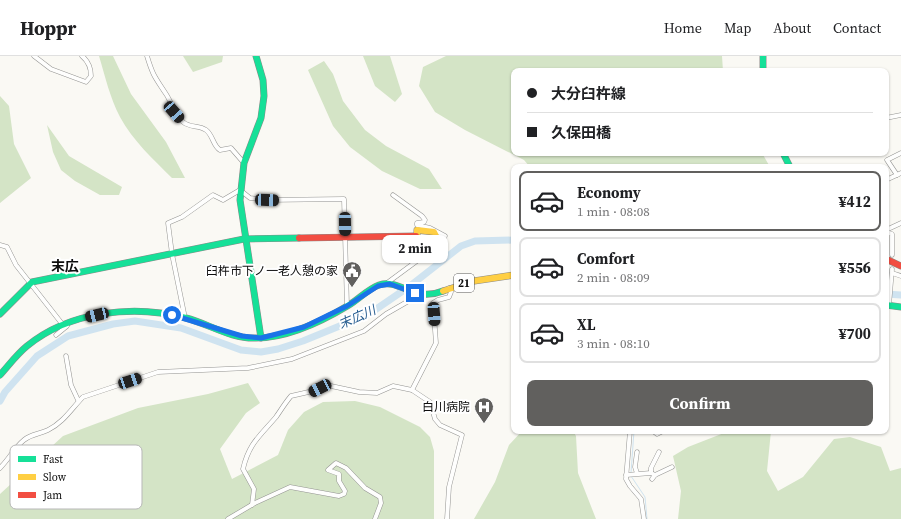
<!DOCTYPE html>
<meta charset="utf-8">
<style>
:root{--surface:#fff;--page:#f6f6f6;--text:#202124;--muted:#757577;--line:#e0e0e0;--accent:#61605e}
body{margin:0;font-family:"Source Serif 4","Noto Sans JP",serif;background:var(--page);color:var(--text);height:100vh;display:flex;flex-direction:column;font-size:15px;white-space:nowrap}
*{box-sizing:border-box;margin:0}
p{font-size:13px;color:var(--muted)}
.icon{flex:none;width:22px;height:22px;fill:none;stroke:currentColor;stroke-width:2;stroke-linecap:round;stroke-linejoin:round}
.map{position:relative;flex:1;overflow:hidden}
.sheet{position:absolute;left:511px;top:108px;width:378px;height:270px;display:flex;flex-direction:column;background:var(--surface);border-radius:8px;box-shadow:0 1px 3px #0004}
.sheet>*{flex:none}
.top-card{position:absolute;left:511px;top:12px;width:378px;height:88px;border-radius:8px;box-shadow:0 1px 3px #0004;display:grid;align-content:center;height:88px;padding:0 16px;background:var(--surface)}
.end{position:absolute;width:18px;height:18px;margin:-9px;border:5px solid #1a73e8;background:#fff;box-shadow:0 0 0 2px #fff}
.from{border-radius:50%}
.bubble{position:absolute;height:28px;border-radius:8px;background:var(--surface);box-shadow:0 1px 3px #0004;font-size:13px;font-weight:700;line-height:28px;text-align:center}
.car{position:absolute;width:12px;height:24px;margin:-12px -6px;border-radius:5px;box-shadow:0 0 3px 1px #0007;background:linear-gradient(#222 24%,#8ab4d8 0 40%,#222 0 76%,#8ab4d8 0 86%,#222 0)}
.top-card b{display:flex;align-items:center;gap:14px;height:38px;font-size:15px}
.top-card b+b{border-top:1px solid var(--line)}
.top-card i{width:10px;height:10px;background:var(--text)}
ul{padding:7px 0 0;list-style:none}
li{display:flex;align-items:center;gap:12px;height:60px;margin:0 8px 6px;padding:0 8px;border:2px solid var(--line);border-radius:8px}
li div{flex:1}
li b{display:block;font-size:15px}
li em{font-style:normal;font-weight:700}
li.active{border-color:var(--accent)}
li>.icon{width:36px;height:36px;stroke-width:1.5}
.action{display:flex;gap:8px;margin-top:auto;padding:8px 16px}
.action a{flex:1;height:46px;border-radius:8px;background:var(--accent);color:#fff;font-size:16px;font-weight:700;line-height:46px;text-align:center}
header{display:flex;align-items:center;gap:24px;box-sizing:border-box;height:56px;padding:0 20px;background:var(--surface);border-bottom:1px solid var(--line)}
header strong{font-size:19px}
nav{display:flex;gap:22px;margin-inline-start:auto;font-size:14px}
.map>svg:first-child{display:block}
.forest{fill:#d4e4c6}
.lines{fill:none;stroke-linecap:round;stroke-linejoin:round}
.stream{stroke:#cfe3f0;stroke-width:1}
.river{stroke:#cfe3f0;stroke-width:7}
.street-casing{stroke:#949492;stroke-width:5}
.fast-casing{stroke:#8b8a88;stroke-width:7}
.slow-casing{stroke:#8b8a88;stroke-width:7}
.jam-casing{stroke:#8b8a88;stroke-width:7}
.street{stroke:#fefefd;stroke-width:4}
.fast{stroke:#16e098;stroke-width:6}
.slow{stroke:#ffcf43;stroke-width:6}
.jam{stroke:#f24e42;stroke-width:6}
.route{stroke:#1a73e8;stroke-width:5}
.labels{text-anchor:middle;dominant-baseline:central;stroke-width:4;stroke-linejoin:round;paint-order:stroke}
.shield{fill:#fff;stroke:#565656;stroke-width:1}
.shield-label{font-size:11px;font-weight:bold;fill:#0e0e0e}
.poi-label{font-size:12px;fill:#0e0e0e;stroke:#fff;text-anchor:end}
.water-label{font-size:13px;font-style:italic;fill:#275d90;stroke:#fff}
.quarter-label{font-size:14px;font-weight:bold;fill:#0e0e0e;stroke:#fff}
.key{fill:#fff;stroke:#b7b7b7;stroke-width:1}
.key-label{font-size:11px;fill:#0e0e0e}
</style>
<header>
<strong>Hoppr</strong>
<nav><a>Home</a><a>Map</a><a>About</a><a>Contact</a></nav>
</header>
<div class="map">
<svg width="901" height="463" viewBox="0 0 901 463">
<rect width="100%" height="100%" fill="#faf9f4"/>
<!-- forest -->
<g class="forest">
<path d="M99,0H113L131,38L166,86L185,122H172C153,103 133,85 120,61C110,42 105,20 99,0Z"/>
<polygon points="183,0 223,0 222,6 193,16"/>
<polygon points="363,0 390,0 402,38 395,46 375,30"/>
<polygon points="446,0 722,0 723,15 514,15 514,97 762,97 770,111 530,111 524,104 465,74 435,56 419,30 423,11"/>
<polygon points="324,5 333,18 343,45 365,74 386,90 429,113 442,133 420,133 382,115 350,91 333,70 308,14"/>
<polygon points="0,40 9,50 14,88 31,122 0,147"/>
<polygon points="47,69 69,100 122,131 119,139 100,139 75,125 61,114 53,96"/>
<polygon points="248,327 260,347 246,357 220,393 232,423 278,399 288,374 304,356 323,346 355,345 380,351 420,371 430,381 434,395 434,463 0,463 0,438 63,380 138,352 208,338"/>
<polygon points="522,375 573,375 576,380 578,417 596,463 474,463 495,426 509,389"/>
<polygon points="729,375 771,375 767,415 778,435 803,421 834,383 850,381 881,391 890,415 901,412 901,463 678,463 681,435 673,400 688,391"/>
</g>
<g class="lines">
<!-- stream -->
<g class="stream">
<polyline points="631,417 634,375"/>
<polyline points="631,420 645,441 647,463"/>
</g>
<!-- river -->
<g class="river">
<polyline points="886,238 901,239"/>
<polyline points="0,345 5,336 37,300 68,280 113,268 135,265 181,272 241,294 261,296 278,293 303,285 369,258 410,230 461,190 475,185 514,184"/>
</g>
<!-- street casing -->
<g class="street-casing">
<g id="street">
<path d="M34,0L51,13L86,26L91,20C91,12 88,5 82,0"/>
<path d="M147,0C153,20 155,21 166,38C172,47 174,58 183,66C190,72 199,69 206,74C213,79 213,90 220,94L231,92L244,107"/>
<polyline points="886,62 901,59"/>
<polyline points="897,119 887,104 901,97"/>
<polyline points="886,124 901,117"/>
<polyline points="393,139 422,160 425,164 424,166 417,167 417,169 430,172 445,180 442,185 432,194"/>
<polyline points="886,174 901,167"/>
<polyline points="886,176 892,178 892,199"/>
<polyline points="0,189 7,191 16,209 63,269"/>
<polyline points="892,217 901,220"/>
<polyline points="387,227 425,199"/>
<polyline points="889,249 892,213"/>
<polyline points="185,262 172,198 168,167 182,161 213,139 223,144 240,134 250,142 267,144 344,143 347,250"/>
<polyline points="56,279 67,270"/>
<polyline points="66,300 71,329 78,344"/>
<polyline points="412,334 436,287 433,247 438,244 449,241 451,236 449,232"/>
<polyline points="630,375 626,423 630,430 641,443 644,463"/>
<polyline points="653,375 657,378 663,375"/>
<polyline points="637,396 635,411 637,417"/>
<path d="M0,412C9,403 15,391 24,384C31,378 40,378 48,374C63,367 72,352 83,341L158,316L248,312L292,303L364,275L386,258L419,239"/>
<polyline points="651,417 651,412 659,396"/>
<polyline points="626,419 651,417 655,419"/>
<polyline points="652,423 655,419 672,411"/>
<path d="M252,449L254,433L243,413C249,387 260,380 276,361C281,354 285,347 291,340L313,335L320,331L331,330L359,336L377,337L393,330L412,334L430,346L435,363L440,369L462,379L449,431L447,463"/>
<polyline points="228,463 255,447 290,431 339,440 344,438 345,435 339,425 339,418 328,414 336,407 346,412 365,432 380,441 381,447 375,463"/>
</g>
</g>
<!-- fast casing -->
<g class="fast-casing">
<g id="fast">
<polyline points="256,0 263,24 264,40 261,62 244,107 240,144 261,282"/>
<polyline points="763,0 763,15"/>
<polyline points="783,97 790,111"/>
<polyline points="886,249 901,251"/>
<polyline points="0,258 32,226 244,183 299,182"/>
<path d="M0,319C9,309 17,298 27,290C70,255 134,248 186,262C209,268 231,283 256,282C288,282 321,266 349,249C359,243 368,233 379,229C400,222 413,247 443,235"/>
</g>
</g>
<!-- slow casing -->
<g class="slow-casing">
<g id="slow">
<polyline points="416,180 417,180 417,174 434,176 438,184 423,201"/>
<polyline points="443,235 474,225 514,219"/>
</g>
</g>
<!-- jam casing -->
<g class="jam-casing">
<g id="jam">
<polyline points="299,182 416,180"/>
<polyline points="886,203 901,210"/>
</g>
</g>
<!-- street -->
<use href="#street" class="street"/>
<!-- fast -->
<use href="#fast" class="fast"/>
<!-- slow -->
<use href="#slow" class="slow"/>
<!-- jam -->
<use href="#jam" class="jam"/>
</g>
<g class="lines">
<!-- route -->
<polyline class="route" points="172,259 242,280 261,282 304,271 347,250 378,230 390,228 415,237"/>
</g>
<!-- icons -->
<defs>
<g id="civic-pin" transform="scale(1)"><path d="M0 17L-7.5 6A9.5 9.5 0 1 1 7.5 6Z" fill="#61605e" stroke="#fff"/><path d="M-.6-6.5H3V-4.5H.6V-3L4-1V1h2V6H-6V1h2V-1L-.6-3ZM-1.2 2.5V6h2.4V2.5Z" fill="#fff"/></g>
<g id="hospital-pin" transform="scale(1)"><path d="M0 17L-7.5 6A9.5 9.5 0 1 1 7.5 6Z" fill="#61605e" stroke="#fff"/><path d="M-5-5h3v3.5h4V-5h3V5h-3V1.5h-4V5h-3Z" fill="#fff"/></g>
</defs>
<g fill-rule="evenodd">
<use href="#civic-pin" x="352" y="215"/>
<use href="#hospital-pin" x="484" y="351"/>
</g>
<g class="labels">
<!-- shield labels -->
<rect class="shield" x="454" y="218" width="20" height="18" rx="3"/>
<g class="shield-label">
<text x="464" y="227">21</text>
</g>
<!-- poi labels -->
<g class="poi-label">
<text x="338" y="215">臼杵市下ノ一老人憩の家</text>
<text x="470" y="351">白川病院</text>
</g>
<!-- water labels -->
<g class="water-label">
<text transform="translate(357 261) rotate(-24)">末広川</text>
</g>
<!-- quarter labels -->
<g class="quarter-label">
<text x="65" y="210">末広</text>
</g>
</g>
<!-- legend -->
<rect x="10" y="389" width="132" height="64" rx="6" class="key"/>
<rect x="18" y="400" width="18" height="6" fill="#16e098"/>
<rect x="18" y="418" width="18" height="6" fill="#ffcf43"/>
<rect x="18" y="436" width="18" height="6" fill="#f24e42"/>
<g class="key-label">
<text x="43" y="407">Fast</text>
<text x="43" y="425">Slow</text>
<text x="43" y="443">Jam</text>
</g>
</svg>
<i class="end from" style="left:172px;top:259px"></i>
<i class="end" style="left:415px;top:237px"></i>
<div class="bubble" style="left:382px;top:179px;width:66px">2 min</div>
<i class="car" style="left:174px;top:56px;rotate:139deg"></i>
<i class="car" style="left:267px;top:144px;rotate:92deg"></i>
<i class="car" style="left:345px;top:168px;rotate:179deg"></i>
<i class="car" style="left:434px;top:258px;rotate:176deg"></i>
<i class="car" style="left:97px;top:259px;rotate:257deg"></i>
<i class="car" style="left:130px;top:325px;rotate:72deg"></i>
<i class="car" style="left:320px;top:332px;rotate:243deg"></i>
<div class="top-card">
<b><i class="from"></i>大分臼杵線</b>
<b><i></i>久保田橋</b>
</div>
<section class="sheet">
<ul>
<li class="active"><svg class="icon" aria-label="car" viewBox="0 0 24 24"><path d="M5 17H2v-5l4-1 3-4h7l3 4 3 1v5h-3M9 17h6M6 11h13"/><circle cx="7" cy="17" r="2"/><circle cx="17" cy="17" r="2"/></svg><div><b>Economy</b><p>1 min · 08:08</p></div><em>¥412</em></li>
<li><svg class="icon" aria-label="car" viewBox="0 0 24 24"><path d="M5 17H2v-5l4-1 3-4h7l3 4 3 1v5h-3M9 17h6M6 11h13"/><circle cx="7" cy="17" r="2"/><circle cx="17" cy="17" r="2"/></svg><div><b>Comfort</b><p>2 min · 08:09</p></div><em>¥556</em></li>
<li><svg class="icon" aria-label="car" viewBox="0 0 24 24"><path d="M5 17H2v-5l4-1 3-4h7l3 4 3 1v5h-3M9 17h6M6 11h13"/><circle cx="7" cy="17" r="2"/><circle cx="17" cy="17" r="2"/></svg><div><b>XL</b><p>3 min · 08:10</p></div><em>¥700</em></li>
</ul>
<div class="action"><a>Confirm</a></div>
</section>
</div>
